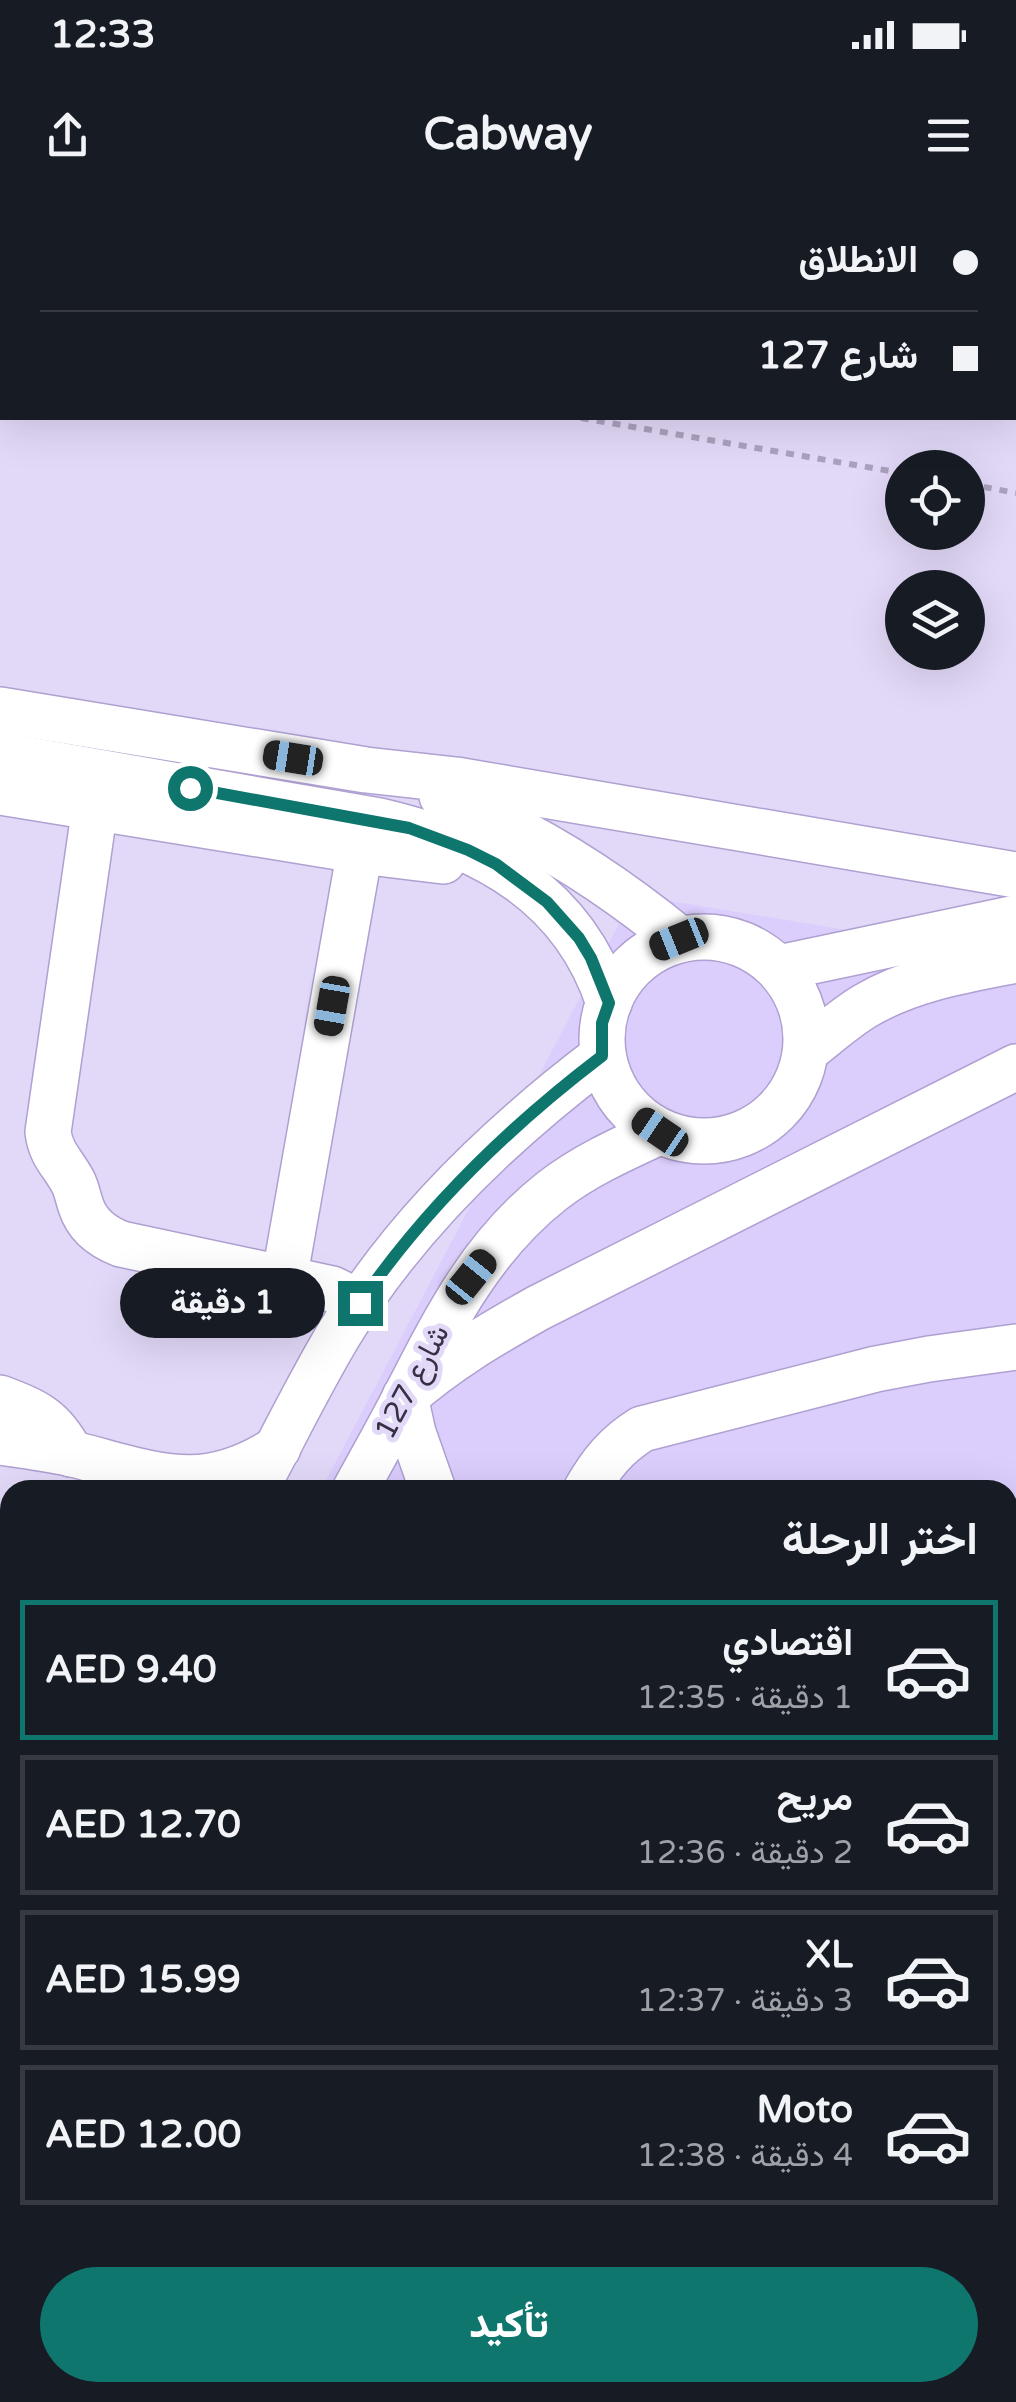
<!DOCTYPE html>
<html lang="ar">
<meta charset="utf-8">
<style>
:root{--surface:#171b24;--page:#242831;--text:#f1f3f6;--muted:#9ea1a6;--line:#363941;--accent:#0f766e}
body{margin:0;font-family:"Varela Round",Vazirmatn,sans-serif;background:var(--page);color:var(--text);direction:rtl;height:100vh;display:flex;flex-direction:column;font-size:38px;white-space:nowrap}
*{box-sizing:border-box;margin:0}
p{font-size:32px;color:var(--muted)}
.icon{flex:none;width:55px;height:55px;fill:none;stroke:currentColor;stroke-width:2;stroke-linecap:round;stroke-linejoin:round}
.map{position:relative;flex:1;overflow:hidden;direction:ltr}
.panel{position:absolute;left:0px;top:1280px;width:1018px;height:922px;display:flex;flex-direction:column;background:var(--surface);border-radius:30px 30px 0 0;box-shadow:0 10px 40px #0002;direction:rtl}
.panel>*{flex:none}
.banner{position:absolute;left:0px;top:0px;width:1018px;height:220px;box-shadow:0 10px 40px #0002;direction:rtl;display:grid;align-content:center;height:220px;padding:0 40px;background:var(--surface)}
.controls{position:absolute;left:885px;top:250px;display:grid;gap:20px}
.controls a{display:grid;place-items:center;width:100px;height:100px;border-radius:50%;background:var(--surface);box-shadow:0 10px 40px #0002;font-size:50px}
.end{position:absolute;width:45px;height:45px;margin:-22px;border:12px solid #0f766e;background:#fff;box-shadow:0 0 0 5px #fff}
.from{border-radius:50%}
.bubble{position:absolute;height:70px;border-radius:35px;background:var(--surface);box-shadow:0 10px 40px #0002;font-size:32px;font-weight:800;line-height:70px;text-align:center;direction:rtl}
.car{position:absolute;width:30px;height:60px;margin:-30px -15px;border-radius:12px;box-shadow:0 0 8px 2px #0007;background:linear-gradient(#222 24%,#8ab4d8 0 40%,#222 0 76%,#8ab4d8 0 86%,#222 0)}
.banner b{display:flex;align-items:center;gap:35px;height:95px;font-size:38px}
.banner b+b{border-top:2px solid var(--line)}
.banner i{width:25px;height:25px;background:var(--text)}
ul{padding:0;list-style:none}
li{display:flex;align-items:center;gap:30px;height:140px;margin:0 20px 15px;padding:0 20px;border:5px solid var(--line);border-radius:0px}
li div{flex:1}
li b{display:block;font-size:38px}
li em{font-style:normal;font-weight:800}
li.current{border-color:var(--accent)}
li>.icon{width:90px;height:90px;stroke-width:1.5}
h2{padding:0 40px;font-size:45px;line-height:120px}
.cta{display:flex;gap:20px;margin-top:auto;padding:20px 40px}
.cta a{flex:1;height:115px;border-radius:60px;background:var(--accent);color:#fff;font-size:40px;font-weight:800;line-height:115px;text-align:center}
.status{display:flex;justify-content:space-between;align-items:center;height:70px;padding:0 50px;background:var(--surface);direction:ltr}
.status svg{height:28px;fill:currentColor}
header{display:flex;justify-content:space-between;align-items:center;height:130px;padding:0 40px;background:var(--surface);font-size:45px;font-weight:800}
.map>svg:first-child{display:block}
.built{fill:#dbcdfc}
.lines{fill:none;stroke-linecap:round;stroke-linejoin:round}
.minor-casing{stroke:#afa0d1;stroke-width:48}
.path{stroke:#aaa2bd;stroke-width:6;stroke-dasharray:8 8;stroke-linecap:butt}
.minor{stroke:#fff;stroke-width:45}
.route{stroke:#0f766e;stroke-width:12}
.labels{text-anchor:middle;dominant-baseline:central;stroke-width:10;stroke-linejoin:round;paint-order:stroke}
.street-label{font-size:30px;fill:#373044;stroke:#e2d9f8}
</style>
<div class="status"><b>12:33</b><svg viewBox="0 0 49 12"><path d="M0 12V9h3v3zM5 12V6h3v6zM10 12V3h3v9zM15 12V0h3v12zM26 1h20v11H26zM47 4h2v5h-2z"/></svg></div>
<header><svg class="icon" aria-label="menu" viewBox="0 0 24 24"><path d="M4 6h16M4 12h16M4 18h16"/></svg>Cabway<svg class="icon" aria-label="share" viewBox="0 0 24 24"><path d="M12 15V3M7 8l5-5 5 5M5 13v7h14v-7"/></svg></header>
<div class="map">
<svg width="1016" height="2202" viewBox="0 0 1016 2202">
<rect width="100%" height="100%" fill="#e2d9f8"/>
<!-- built -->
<polygon class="built" points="634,695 1016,758 1016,2202 0,2202 0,1900 10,1881 10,2192 1008,2192 1008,1290 321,1290"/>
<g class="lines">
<!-- minor casing -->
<g class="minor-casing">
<g id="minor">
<polyline points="0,510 366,570 456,580 1016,675"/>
<path d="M0,555L379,621C484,645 574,695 609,803"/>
<polyline points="0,592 369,652 443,661"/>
<path d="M442,596C530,631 606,679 679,739"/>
<path d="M95,607L48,932C51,955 63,963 73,982C77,990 78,998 81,1006C87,1025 103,1037 121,1044L332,1089L360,1103"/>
<circle cx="704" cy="839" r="102"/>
<polyline points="779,768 1016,718"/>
<path d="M808,849C826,835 845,818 865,806C910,779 965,770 1016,760"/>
<polyline points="284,1080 360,650"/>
<path d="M0,1198C36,1212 52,1218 71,1254"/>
<path d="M0,1242C26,1246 52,1249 77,1255C156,1275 203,1297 278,1248"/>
<path d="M255,1290C283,1238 309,1184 339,1134C405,1024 501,933 603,856"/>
<path d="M355,1290C372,1259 390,1227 406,1196C446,1118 482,1046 552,991C584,966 622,949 659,932"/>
<path d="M433,1290L413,1233L405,1197C447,1160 490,1135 538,1108L1016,867"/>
<path d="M586,1290C601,1264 616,1245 642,1229L876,1169L929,1159L1016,1147"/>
<polyline points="0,1425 10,1432"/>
<polyline points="0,1540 10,1529"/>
<polyline points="1008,1634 1016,1638"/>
<polyline points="0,1778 10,1758"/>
<polyline points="0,1972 10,1952"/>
<polyline points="332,2192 333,2202"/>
</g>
</g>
<!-- path -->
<g class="path">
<polyline points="0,119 2,119"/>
<polyline points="581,218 902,273"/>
<polyline points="968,284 1016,293"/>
</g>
<!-- minor -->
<use href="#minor" class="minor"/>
</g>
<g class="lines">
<!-- route -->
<path class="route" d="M190,588L409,628L468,650L496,664L547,702L579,738L591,758L609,803L602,823V856C510,926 426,1007 360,1103"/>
</g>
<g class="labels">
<!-- street labels -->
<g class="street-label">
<text transform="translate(412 1182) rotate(-62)">شارع 127</text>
</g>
</g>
</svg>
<div class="controls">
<a><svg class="icon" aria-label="locate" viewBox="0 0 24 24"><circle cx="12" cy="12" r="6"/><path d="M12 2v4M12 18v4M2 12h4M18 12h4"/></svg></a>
<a><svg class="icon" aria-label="layers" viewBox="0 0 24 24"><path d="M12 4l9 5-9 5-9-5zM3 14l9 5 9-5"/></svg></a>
</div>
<i class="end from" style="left:190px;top:588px"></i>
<i class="end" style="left:360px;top:1103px"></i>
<div class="bubble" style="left:120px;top:1068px;width:205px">1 دقيقة</div>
<i class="car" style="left:293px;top:558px;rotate:279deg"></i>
<i class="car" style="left:679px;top:739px;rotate:248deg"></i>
<i class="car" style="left:332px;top:806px;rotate:190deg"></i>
<i class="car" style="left:660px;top:932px;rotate:304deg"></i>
<i class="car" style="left:471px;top:1077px;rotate:39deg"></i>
<div class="banner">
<b><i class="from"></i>الانطلاق</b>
<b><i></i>شارع 127</b>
</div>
<section class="panel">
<h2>اختر الرحلة</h2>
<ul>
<li class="current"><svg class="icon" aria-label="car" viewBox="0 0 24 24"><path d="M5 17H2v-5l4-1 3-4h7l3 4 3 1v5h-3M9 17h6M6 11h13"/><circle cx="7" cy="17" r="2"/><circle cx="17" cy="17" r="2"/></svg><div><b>اقتصادي</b><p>1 دقيقة · 12:35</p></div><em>AED 9.40</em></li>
<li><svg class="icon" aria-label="car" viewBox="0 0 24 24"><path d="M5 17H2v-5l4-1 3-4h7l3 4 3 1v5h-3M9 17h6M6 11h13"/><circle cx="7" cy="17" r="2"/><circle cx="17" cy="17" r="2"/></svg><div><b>مريح</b><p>2 دقيقة · 12:36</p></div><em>AED 12.70</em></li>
<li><svg class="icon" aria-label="car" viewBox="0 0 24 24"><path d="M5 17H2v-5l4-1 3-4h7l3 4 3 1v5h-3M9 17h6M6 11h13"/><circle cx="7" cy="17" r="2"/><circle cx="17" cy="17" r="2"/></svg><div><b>XL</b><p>3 دقيقة · 12:37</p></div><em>AED 15.99</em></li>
<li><svg class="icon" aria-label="car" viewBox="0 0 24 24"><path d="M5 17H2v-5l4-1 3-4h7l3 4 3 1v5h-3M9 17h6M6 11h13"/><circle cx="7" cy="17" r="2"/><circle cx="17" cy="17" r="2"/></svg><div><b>Moto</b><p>4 دقيقة · 12:38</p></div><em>AED 12.00</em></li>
</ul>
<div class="cta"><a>تأكيد</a></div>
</section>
</div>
